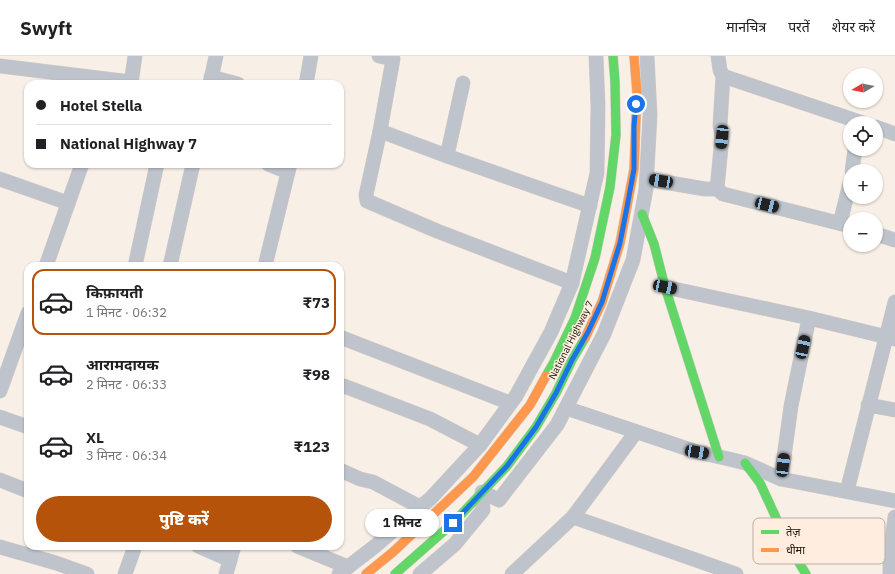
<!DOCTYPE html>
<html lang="hi">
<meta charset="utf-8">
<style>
:root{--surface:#fff;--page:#f2f2f2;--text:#202124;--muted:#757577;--line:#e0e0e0;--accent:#b45309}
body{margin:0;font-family:"IBM Plex Sans","Noto Sans Devanagari",sans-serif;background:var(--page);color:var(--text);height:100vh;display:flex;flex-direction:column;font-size:15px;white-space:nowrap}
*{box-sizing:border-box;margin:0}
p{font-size:13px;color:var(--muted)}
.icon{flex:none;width:22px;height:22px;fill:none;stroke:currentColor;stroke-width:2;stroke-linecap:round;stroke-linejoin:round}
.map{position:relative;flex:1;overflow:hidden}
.sheet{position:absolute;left:24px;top:206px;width:320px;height:288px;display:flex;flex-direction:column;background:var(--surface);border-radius:12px;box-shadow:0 1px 3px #0004}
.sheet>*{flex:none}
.hud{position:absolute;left:24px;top:24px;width:320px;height:88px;border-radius:12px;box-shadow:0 1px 3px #0004;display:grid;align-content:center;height:88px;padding:0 12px;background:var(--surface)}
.needle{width:26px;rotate:260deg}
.buttons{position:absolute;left:843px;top:12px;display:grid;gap:8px}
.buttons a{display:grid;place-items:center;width:40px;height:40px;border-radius:50%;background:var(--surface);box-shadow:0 1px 3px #0004;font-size:20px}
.end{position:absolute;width:18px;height:18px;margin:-9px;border:5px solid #1a73e8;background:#fff;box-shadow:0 0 0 2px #fff}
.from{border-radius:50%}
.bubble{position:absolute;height:28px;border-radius:14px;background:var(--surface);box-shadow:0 1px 3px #0004;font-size:13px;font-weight:800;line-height:28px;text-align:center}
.car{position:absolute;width:12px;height:24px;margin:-12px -6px;border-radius:5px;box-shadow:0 0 3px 1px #0007;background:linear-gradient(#222 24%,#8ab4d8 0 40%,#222 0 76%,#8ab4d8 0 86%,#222 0)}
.hud b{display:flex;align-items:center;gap:14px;height:38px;font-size:15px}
.hud b+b{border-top:1px solid var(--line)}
.hud i{width:10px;height:10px;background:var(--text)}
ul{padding:7px 0 0;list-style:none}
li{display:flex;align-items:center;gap:12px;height:66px;margin:0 8px 6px;padding:0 4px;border:2px solid transparent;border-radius:12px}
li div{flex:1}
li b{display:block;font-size:15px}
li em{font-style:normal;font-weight:800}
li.selected{border-color:var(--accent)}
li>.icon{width:36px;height:36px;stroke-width:1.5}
.button{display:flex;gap:8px;margin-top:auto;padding:8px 12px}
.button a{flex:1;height:46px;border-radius:24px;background:var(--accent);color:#fff;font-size:16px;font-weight:800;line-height:46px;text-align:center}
header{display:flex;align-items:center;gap:24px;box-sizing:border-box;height:56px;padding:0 20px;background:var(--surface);border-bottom:1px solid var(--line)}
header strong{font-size:19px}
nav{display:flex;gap:22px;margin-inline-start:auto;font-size:14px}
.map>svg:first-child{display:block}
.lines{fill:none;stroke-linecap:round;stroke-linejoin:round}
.street-casing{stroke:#d3ccc5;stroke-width:15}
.fast-casing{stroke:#d3ccc5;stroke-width:10}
.slow-casing{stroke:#d3ccc5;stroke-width:10}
.street{stroke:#bec3cc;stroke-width:14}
.fast{stroke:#63d668;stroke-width:9}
.slow{stroke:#ff974d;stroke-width:9}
.route{stroke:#1a73e8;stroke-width:5}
.labels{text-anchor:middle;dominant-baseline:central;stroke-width:3;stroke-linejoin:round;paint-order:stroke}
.street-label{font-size:10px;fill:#1b120a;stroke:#ffeee0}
.key{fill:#ffeee0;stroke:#bbaca0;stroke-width:1}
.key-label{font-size:11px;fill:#1b120a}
</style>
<header>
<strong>Swyft</strong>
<nav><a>मानचित्र</a><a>परतें</a><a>शेयर करें</a></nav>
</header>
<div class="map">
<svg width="895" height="518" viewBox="0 0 895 518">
<rect width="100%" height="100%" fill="#f8efe7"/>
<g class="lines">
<!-- street casing -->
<g class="street-casing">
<g id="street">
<polyline points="379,0 393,3 380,75 366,139 367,145 437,175 572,227"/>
<polyline points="718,0 720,14 723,20 720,69 722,81 717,133 723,138 850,170"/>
<polyline points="0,10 131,26"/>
<polyline points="723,20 863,67"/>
<polyline points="211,21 238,28"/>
<polyline points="131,28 135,0"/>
<polyline points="210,28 216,0"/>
<polyline points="306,28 311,0"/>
<polyline points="876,71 895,78"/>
<polyline points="380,75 447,100 590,150"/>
<polyline points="447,100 463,27"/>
<polyline points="268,108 288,116"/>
<polyline points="852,115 855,93"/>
<polyline points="0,123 68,147"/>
<polyline points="647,123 705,133 717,133"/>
<polyline points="840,167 850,127"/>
<polyline points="876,178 895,184"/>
<polyline points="46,210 82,108"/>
<polyline points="135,210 157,108"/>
<polyline points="170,210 193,108"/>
<polyline points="265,210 290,108"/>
<polyline points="665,231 809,262 895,283"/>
<polyline points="340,281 510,347"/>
<polyline points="344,330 430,363 480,389"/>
<polyline points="0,335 28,257"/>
<polyline points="868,349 895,354"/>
<polyline points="566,352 697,396 729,403 745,407 781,423 895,445"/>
<polyline points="0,361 28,371"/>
<polyline points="340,414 360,423 373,426 420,451"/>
<polyline points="781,423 791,350 809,262"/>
<polyline points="0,424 28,435"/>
<polyline points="847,435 895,246"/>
<polyline points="573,461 736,518"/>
<polyline points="198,490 230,504"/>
<polyline points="297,490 348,511"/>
<polyline points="0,491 56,507 87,518"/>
<polyline points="125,518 135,490"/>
<polyline points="226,518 234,490"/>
<polyline points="339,518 374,491 431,442 480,389 516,340 551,276 572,227 597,117 598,50 596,0"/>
<polyline points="420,518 455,488 483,454 482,436 499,444 557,369 604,278 633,204 646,133 650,59 647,0"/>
<polyline points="512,518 573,461 636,376"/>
<polyline points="890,518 890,499 895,461"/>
</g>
</g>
<!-- fast casing -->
<g class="fast-casing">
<g id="fast">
<polyline points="642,158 654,188 665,231 719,401"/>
<polyline points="546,320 554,306 575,262 595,202 610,131 616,79 615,26 613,0"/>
<polyline points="745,407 760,427 790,492 806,518"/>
<polyline points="395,518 453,467 507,410 536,371 556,337 572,304 585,282"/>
</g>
</g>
<!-- slow casing -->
<g class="slow-casing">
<g id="slow">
<polyline points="585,282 602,246 620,187 634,113 637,37 634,0"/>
<polyline points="366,518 393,496 473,421 530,349 546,320"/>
</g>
</g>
<!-- street -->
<use href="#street" class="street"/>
<!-- fast -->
<use href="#fast" class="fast"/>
<!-- slow -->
<use href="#slow" class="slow"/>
</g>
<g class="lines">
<!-- route -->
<polyline class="route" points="453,467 507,410 536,371 556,337 572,304 588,276 602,246 620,187 627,151 634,113 634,70 636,48"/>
</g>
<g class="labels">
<!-- street labels -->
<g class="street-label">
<text transform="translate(571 284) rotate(-63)">National Highway 7</text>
</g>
</g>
<!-- legend -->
<rect x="753" y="462" width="132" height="46" rx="6" class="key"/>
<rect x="761" y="474" width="18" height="4" fill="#63d668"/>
<rect x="761" y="492" width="18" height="4" fill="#ff974d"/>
<g class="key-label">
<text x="786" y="480">तेज़</text>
<text x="786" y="498">धीमा</text>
</g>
</svg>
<div class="buttons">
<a><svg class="needle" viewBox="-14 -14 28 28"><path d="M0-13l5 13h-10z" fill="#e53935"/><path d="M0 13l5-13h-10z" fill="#757577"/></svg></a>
<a><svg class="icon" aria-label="locate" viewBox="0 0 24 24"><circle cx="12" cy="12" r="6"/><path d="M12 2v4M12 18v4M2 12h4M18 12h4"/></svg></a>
<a>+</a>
<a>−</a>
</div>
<i class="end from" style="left:636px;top:48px"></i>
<i class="end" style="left:453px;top:467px"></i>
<div class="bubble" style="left:365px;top:453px;width:74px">1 मिनट</div>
<i class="car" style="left:722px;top:81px;rotate:186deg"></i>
<i class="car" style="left:661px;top:125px;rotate:279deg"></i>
<i class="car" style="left:767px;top:149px;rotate:104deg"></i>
<i class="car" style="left:665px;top:231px;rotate:102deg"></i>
<i class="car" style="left:803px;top:291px;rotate:12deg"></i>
<i class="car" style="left:697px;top:396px;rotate:100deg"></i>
<i class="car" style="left:783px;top:409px;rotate:7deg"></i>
<div class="hud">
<b><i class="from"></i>Hotel Stella</b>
<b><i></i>National Highway 7</b>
</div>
<section class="sheet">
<ul>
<li class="selected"><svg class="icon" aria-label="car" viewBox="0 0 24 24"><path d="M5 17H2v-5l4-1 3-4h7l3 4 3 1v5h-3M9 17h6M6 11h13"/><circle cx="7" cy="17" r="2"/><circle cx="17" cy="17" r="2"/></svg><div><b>किफ़ायती</b><p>1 मिनट · 06:32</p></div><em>₹73</em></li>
<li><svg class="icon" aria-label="car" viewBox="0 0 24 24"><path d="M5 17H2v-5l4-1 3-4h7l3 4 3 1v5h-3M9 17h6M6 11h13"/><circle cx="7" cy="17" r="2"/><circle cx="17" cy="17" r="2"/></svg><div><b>आरामदायक</b><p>2 मिनट · 06:33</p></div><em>₹98</em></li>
<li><svg class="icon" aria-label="car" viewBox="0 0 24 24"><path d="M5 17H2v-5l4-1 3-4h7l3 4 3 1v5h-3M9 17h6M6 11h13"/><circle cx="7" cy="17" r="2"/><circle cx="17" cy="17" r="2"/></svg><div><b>XL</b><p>3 मिनट · 06:34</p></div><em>₹123</em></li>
</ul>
<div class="button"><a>पुष्टि करें</a></div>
</section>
</div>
